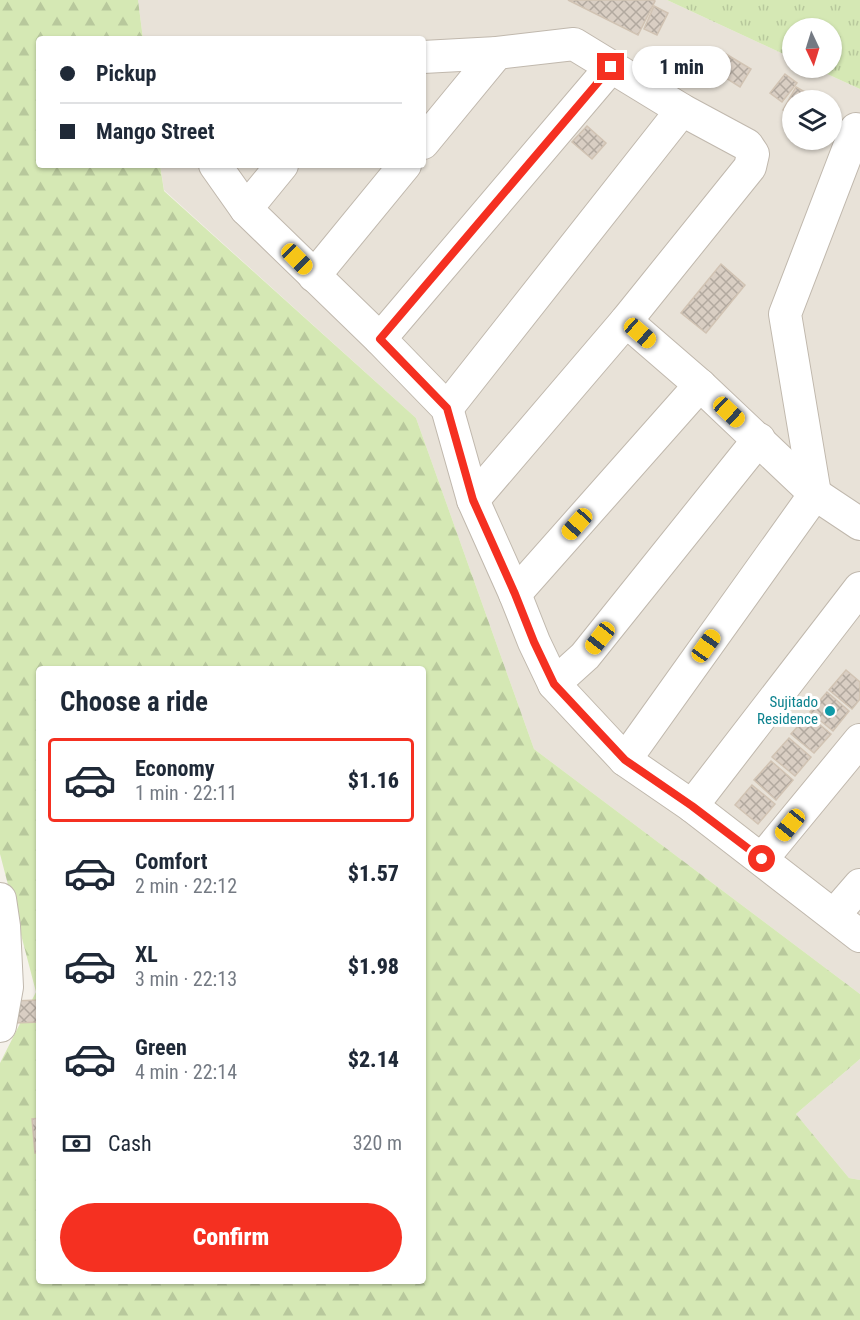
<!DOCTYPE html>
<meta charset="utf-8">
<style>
:root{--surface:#fff;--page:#f2f2f3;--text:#1f2937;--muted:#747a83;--line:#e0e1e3;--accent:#f53021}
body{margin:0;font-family:"Roboto Condensed",sans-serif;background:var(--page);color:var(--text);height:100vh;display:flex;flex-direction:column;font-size:22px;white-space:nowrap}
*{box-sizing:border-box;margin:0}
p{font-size:20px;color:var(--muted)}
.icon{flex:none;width:33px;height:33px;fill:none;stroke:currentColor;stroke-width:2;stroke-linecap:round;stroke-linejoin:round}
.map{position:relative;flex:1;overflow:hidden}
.panel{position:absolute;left:36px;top:666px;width:390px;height:618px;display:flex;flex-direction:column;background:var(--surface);border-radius:6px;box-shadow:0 2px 4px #0004}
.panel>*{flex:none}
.hud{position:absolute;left:36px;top:36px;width:390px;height:132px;border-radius:6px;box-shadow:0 2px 4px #0004;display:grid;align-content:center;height:132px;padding:0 24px;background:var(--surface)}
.needle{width:39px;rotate:176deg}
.buttons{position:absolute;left:782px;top:18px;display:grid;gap:12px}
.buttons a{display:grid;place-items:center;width:60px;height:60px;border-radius:50%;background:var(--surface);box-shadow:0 2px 4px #0004;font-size:30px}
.end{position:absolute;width:27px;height:27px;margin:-14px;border:8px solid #f53021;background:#fff;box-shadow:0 0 0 3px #fff}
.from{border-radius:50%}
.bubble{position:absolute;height:42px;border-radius:21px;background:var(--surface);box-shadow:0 2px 4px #0004;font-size:20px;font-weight:800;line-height:42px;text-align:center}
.car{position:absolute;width:18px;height:36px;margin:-18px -9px;border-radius:8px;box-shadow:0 0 4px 2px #0007;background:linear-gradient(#f5c518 24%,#345 0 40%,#f5c518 0 76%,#345 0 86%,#f5c518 0)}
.hud b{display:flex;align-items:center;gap:21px;height:57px;font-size:22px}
.hud b+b{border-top:2px solid var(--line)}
.hud i{width:15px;height:15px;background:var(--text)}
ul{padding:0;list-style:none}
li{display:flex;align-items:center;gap:18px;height:84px;margin:0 12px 9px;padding:0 12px;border:3px solid transparent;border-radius:6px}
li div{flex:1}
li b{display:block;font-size:22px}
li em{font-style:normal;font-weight:800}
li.selected{border-color:var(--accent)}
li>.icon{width:54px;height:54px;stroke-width:1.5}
h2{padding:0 24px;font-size:27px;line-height:72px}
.pay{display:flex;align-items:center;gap:15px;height:66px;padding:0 24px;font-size:22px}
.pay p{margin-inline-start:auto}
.action{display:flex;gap:12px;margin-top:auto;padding:12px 24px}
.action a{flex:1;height:69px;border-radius:36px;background:var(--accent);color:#fff;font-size:24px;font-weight:800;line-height:69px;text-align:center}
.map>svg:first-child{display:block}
.residential{fill:#e8e2d8;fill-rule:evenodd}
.grass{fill:url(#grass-tufts)}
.forest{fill:url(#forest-firs);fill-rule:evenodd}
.building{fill:url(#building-cross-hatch);stroke:#d1c3b3;stroke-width:1.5}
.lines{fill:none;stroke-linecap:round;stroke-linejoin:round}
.minor-casing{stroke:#c0b8ad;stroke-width:34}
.minor{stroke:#fff;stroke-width:32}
.route{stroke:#f53021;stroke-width:8}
.culture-dot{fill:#0f9aa8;stroke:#fff;stroke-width:2}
.labels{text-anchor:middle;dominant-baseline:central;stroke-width:6;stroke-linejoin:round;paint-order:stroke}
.culture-label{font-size:15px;fill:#0d838f;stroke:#fff;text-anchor:end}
</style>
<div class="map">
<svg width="860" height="1320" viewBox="0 0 860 1320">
<defs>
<pattern id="grass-tufts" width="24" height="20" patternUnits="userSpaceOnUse" patternTransform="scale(1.5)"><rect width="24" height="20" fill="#d5e8b4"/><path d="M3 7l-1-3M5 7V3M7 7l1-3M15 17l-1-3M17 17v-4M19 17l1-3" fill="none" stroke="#b8c89c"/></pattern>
<pattern id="forest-firs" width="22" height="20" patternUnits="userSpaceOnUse" patternTransform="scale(1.5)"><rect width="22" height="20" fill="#d5e8b4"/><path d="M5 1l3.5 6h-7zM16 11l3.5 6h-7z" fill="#b8c89c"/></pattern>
<pattern id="building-cross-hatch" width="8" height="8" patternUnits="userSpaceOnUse" patternTransform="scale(1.5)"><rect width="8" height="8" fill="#d9cec3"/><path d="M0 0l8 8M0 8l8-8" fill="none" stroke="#b2a99f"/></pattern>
</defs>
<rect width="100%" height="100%" fill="#f5f1ea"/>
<!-- residential -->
<g class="residential">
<path d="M138,0H667L792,58V68H814L860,89V994L534,749L416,418L164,190L160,165H423V39H143ZM792,100H831V140H792Z"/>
<polygon points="860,1059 860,1180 849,1178 796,1114"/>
</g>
<!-- grass -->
<polygon class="grass" points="667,0 860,0 860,89 814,68 831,68 831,28 792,28 792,58"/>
<!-- forest -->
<path class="forest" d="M0,0H138L143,39H39V165H160L164,191L416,418L534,749L860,994V1059L796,1114L849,1178L860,1180V1320H0V1063L36,992L0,854ZM39,669H423V1281H39Z"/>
<!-- building -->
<g class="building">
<polygon points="568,0 653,0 655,1 638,35"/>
<polygon points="654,6 668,13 657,35 644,29"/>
<polygon points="721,51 751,69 740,87 710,68"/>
<polygon points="785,74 797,83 782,102 770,93"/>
<polygon points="796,87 819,100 792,100 792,116 783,110"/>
<polygon points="587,126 606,143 592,159 572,142"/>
<polygon points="721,264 745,285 706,333 681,313"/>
<polygon points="846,670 860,682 860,699 852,709 829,690"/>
<polygon points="827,692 849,711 833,731 810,712"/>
<polygon points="808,715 831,734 814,753 791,734"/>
<polygon points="789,738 811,757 795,776 772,757"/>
<polygon points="771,761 793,780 776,800 754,780"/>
<polygon points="752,785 775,804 758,824 735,805"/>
<polygon points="39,1000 39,1022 15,1023 13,1001"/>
<polygon points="39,1118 39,1153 35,1153 32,1119"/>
</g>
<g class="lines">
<!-- minor casing -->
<g class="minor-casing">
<g id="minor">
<polyline points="423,57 497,53 574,44 682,110 747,145 753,154 750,167 626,321 473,500"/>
<polyline points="423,143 497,53"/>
<polyline points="215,165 246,209 380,339 447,408 473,500 515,594 534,642 554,684 625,760 692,806 860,936"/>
<polyline points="246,209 282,165"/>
<polyline points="314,276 405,165"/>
<polyline points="626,321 700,385 815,494 860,524"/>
<polyline points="380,339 611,67"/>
<polyline points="447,408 682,110"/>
<polyline points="515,594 700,385"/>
<polyline points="554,684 585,656 759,439"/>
<polyline points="625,760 815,494 785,314 856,129"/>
<polyline points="692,806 860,588"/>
<polyline points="762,859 860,740"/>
<polyline points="0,899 4,926 7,987 0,1026"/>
<polyline points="834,915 860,885"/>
</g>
</g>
<!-- minor -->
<use href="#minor" class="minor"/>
</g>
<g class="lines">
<!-- route -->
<polyline class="route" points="611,67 380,339 447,408 473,500 515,594 534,642 554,684 625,760 692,806 762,859"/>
</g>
<!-- markers -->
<circle class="culture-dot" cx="830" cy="711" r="6"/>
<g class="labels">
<!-- culture labels -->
<g class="culture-label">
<text x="818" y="702">Sujitado<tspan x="818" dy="17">Residence</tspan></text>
</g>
</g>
</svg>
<div class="buttons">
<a><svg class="needle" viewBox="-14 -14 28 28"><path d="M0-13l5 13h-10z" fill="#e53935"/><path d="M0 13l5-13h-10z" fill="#747a83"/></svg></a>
<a><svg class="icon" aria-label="layers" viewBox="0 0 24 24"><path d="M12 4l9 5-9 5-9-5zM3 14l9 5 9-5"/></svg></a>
</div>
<i class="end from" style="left:762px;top:859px"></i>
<i class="end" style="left:611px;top:67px"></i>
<div class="bubble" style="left:632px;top:46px;width:99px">1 min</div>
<i class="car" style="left:297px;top:259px;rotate:135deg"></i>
<i class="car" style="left:640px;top:333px;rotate:131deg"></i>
<i class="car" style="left:729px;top:412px;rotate:133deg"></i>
<i class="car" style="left:577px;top:524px;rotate:222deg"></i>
<i class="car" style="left:600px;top:638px;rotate:218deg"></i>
<i class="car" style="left:706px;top:646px;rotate:35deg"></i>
<i class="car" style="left:790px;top:825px;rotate:219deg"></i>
<div class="hud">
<b><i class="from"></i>Pickup</b>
<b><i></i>Mango Street</b>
</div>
<section class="panel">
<h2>Choose a ride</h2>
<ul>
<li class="selected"><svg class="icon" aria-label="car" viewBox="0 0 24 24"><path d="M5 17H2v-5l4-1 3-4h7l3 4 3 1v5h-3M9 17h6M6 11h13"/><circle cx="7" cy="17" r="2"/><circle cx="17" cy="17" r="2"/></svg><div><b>Economy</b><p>1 min · 22:11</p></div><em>$1.16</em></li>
<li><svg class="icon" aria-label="car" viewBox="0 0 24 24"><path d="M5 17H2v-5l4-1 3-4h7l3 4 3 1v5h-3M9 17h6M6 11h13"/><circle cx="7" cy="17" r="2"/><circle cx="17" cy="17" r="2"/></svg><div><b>Comfort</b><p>2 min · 22:12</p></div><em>$1.57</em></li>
<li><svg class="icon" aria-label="car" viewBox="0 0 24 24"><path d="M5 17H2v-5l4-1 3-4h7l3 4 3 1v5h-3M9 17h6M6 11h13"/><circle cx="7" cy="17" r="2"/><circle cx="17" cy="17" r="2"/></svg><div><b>XL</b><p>3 min · 22:13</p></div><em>$1.98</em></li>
<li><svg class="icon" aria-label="car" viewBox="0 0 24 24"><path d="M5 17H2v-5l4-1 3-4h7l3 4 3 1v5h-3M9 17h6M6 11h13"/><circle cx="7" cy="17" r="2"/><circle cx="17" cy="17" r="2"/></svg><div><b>Green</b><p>4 min · 22:14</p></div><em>$2.14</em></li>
</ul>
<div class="pay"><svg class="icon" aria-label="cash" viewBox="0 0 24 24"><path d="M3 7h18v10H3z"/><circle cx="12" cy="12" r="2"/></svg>Cash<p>320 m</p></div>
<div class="action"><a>Confirm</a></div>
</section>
</div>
